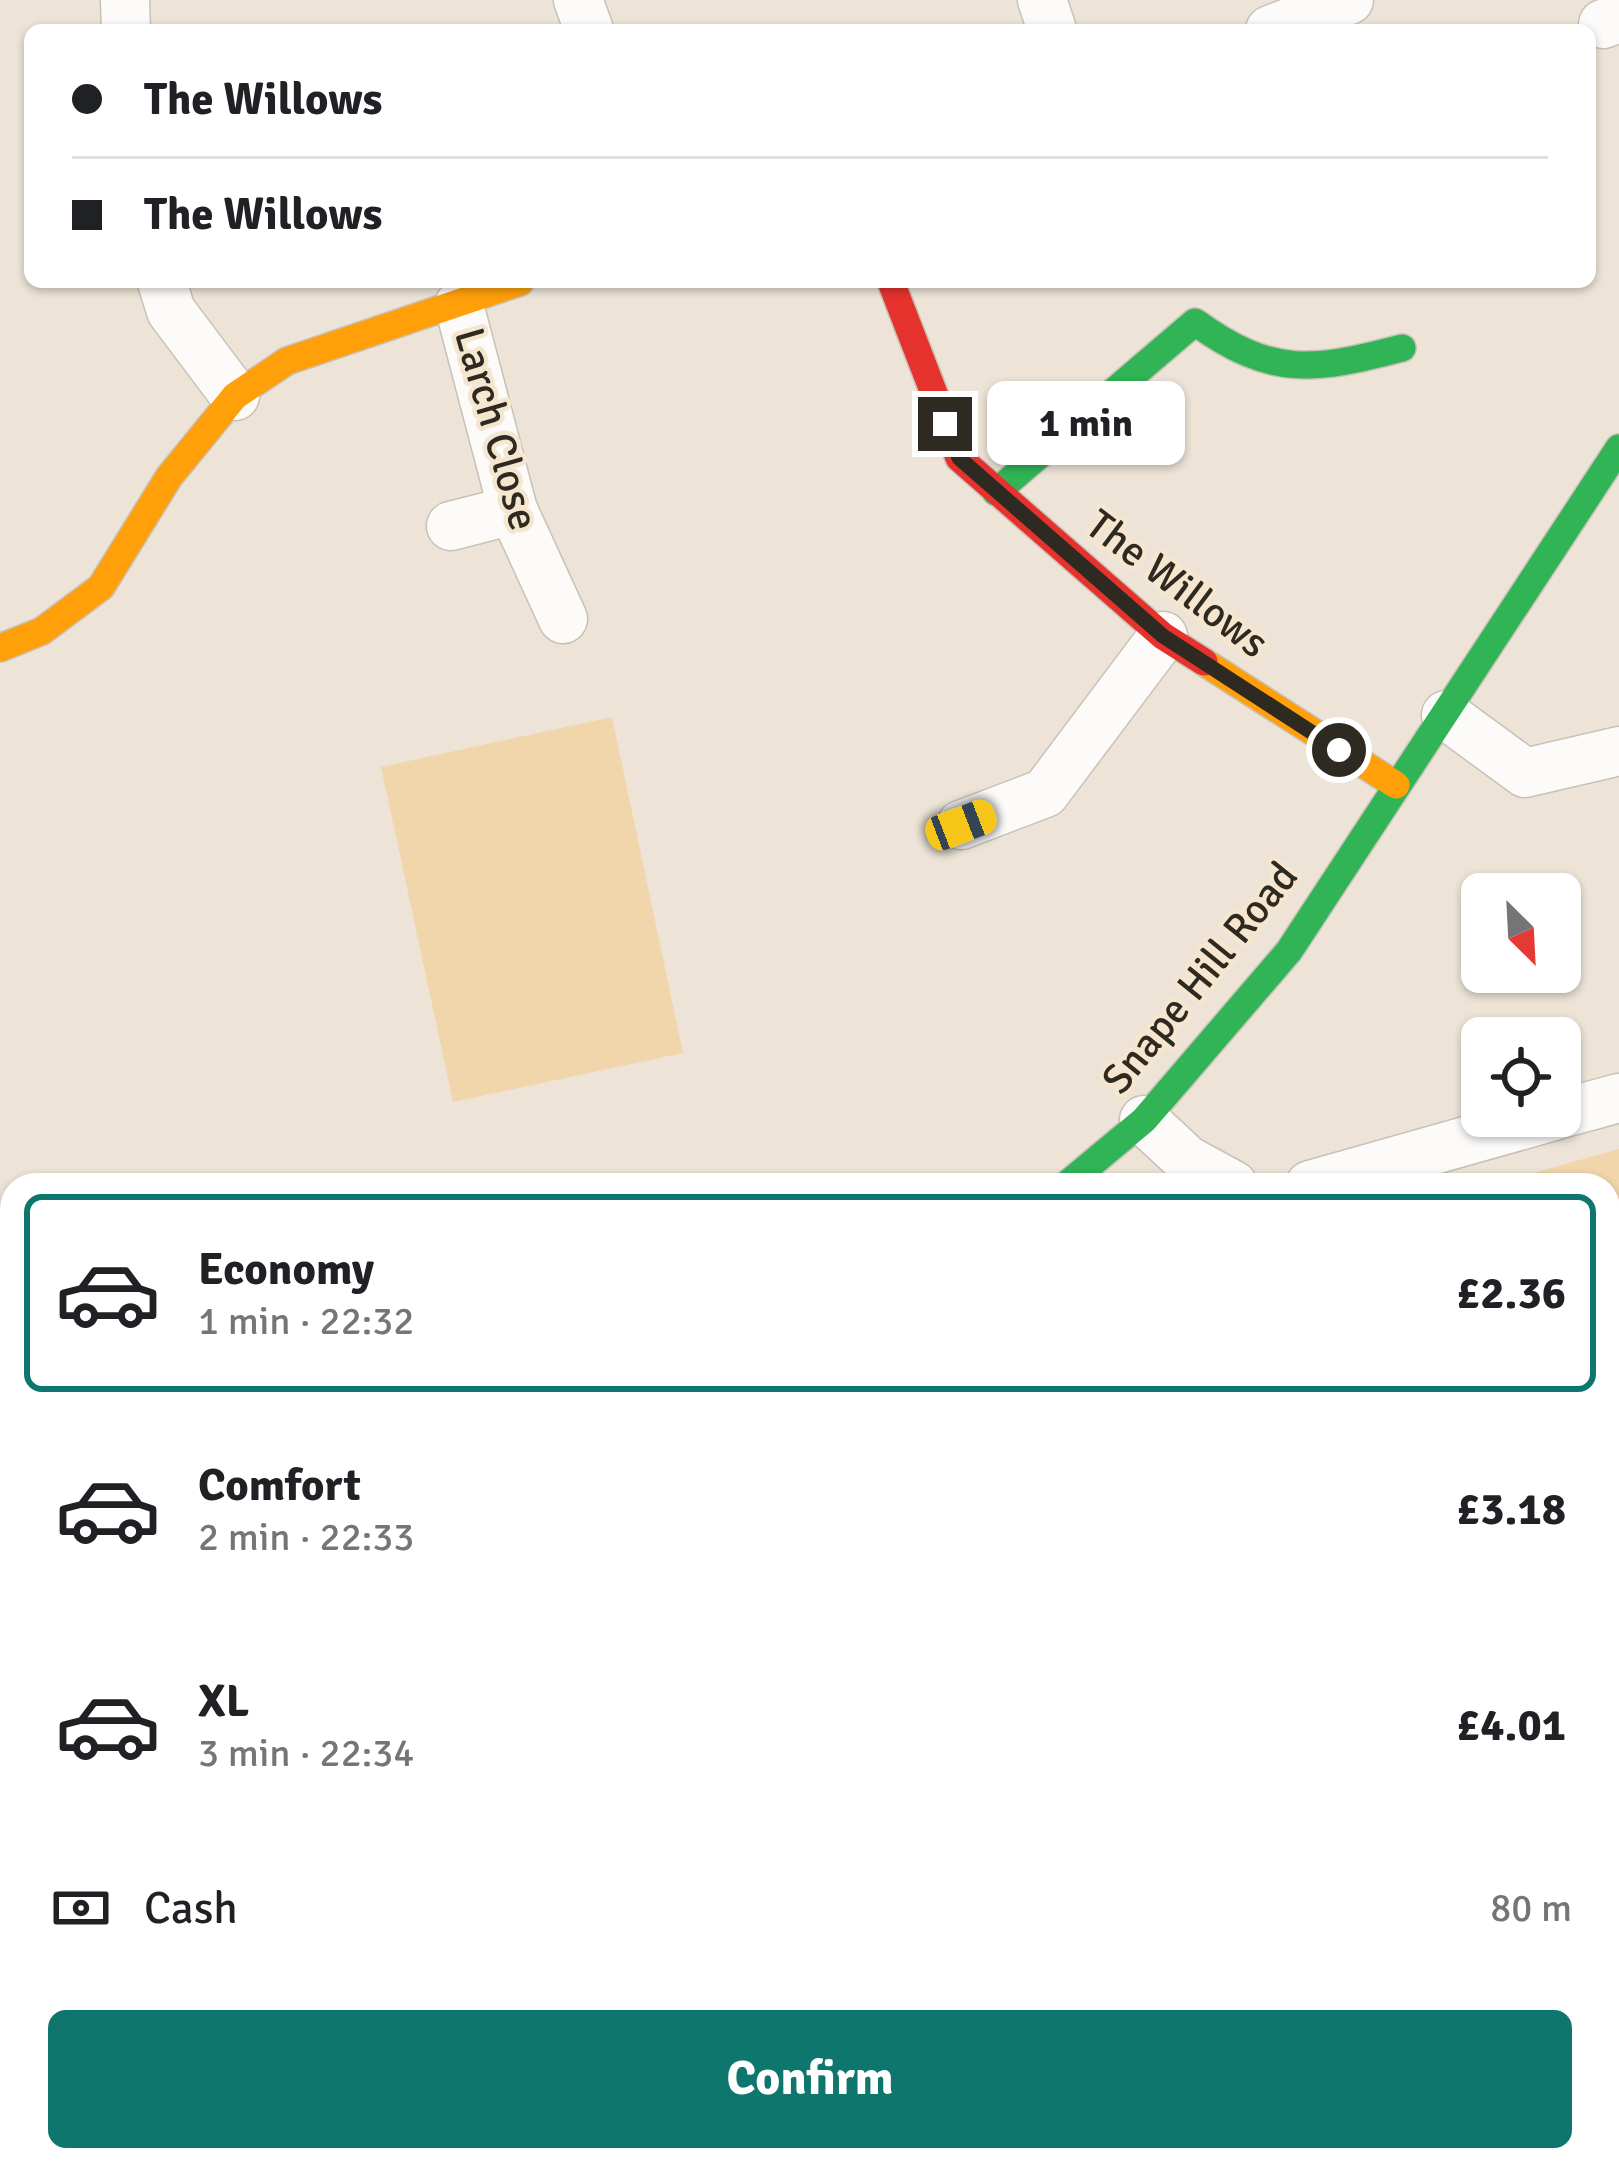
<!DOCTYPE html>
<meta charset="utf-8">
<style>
:root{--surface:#fff;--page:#f2f2f2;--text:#202124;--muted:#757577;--line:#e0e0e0;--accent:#0f766e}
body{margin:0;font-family:Signika,sans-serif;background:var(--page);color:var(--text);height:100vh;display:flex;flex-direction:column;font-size:45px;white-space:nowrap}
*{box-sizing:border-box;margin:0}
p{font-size:39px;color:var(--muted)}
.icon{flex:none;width:66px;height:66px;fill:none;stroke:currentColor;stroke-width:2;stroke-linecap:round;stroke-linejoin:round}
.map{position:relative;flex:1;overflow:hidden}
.sheet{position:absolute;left:0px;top:1173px;width:1620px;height:999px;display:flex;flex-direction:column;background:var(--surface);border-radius:36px 36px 0 0;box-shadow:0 3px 9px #0004}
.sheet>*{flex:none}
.hud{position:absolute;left:24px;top:24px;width:1572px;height:264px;border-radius:18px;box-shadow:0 3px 9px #0004;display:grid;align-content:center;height:264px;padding:0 48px;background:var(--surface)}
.needle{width:78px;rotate:156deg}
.fabs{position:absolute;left:1461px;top:873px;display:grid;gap:24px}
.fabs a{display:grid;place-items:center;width:120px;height:120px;border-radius:18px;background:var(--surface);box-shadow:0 3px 9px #0004;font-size:60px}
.end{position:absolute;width:54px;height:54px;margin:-27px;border:15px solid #2f2a21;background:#fff;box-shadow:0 0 0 6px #fff}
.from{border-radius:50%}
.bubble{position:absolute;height:84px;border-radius:18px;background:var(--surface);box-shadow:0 3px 9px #0004;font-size:39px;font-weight:700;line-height:84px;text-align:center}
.car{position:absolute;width:36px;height:72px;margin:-36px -18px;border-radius:15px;box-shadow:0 0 9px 3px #0007;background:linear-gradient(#f5c518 24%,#345 0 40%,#f5c518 0 76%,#345 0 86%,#f5c518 0)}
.hud b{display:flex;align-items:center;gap:42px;height:114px;font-size:45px}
.hud b+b{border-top:3px solid var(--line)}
.hud i{width:30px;height:30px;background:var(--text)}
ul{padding:21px 0 0;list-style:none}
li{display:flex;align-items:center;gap:36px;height:198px;margin:0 24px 18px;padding:0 24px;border:6px solid transparent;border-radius:18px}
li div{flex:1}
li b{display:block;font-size:45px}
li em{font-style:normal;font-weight:700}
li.active{border-color:var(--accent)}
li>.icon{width:108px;height:108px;stroke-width:1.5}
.pay{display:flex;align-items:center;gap:30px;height:132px;padding:0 48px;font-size:45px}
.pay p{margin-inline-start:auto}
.action{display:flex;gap:24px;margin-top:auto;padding:24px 48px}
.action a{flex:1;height:138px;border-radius:18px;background:var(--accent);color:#fff;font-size:48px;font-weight:700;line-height:138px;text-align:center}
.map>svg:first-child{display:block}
.green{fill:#f1d6ac}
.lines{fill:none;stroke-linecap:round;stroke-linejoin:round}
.lane-casing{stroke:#c8c1b7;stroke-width:27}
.street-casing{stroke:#c8c1b7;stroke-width:51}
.fast-casing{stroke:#c8c1b7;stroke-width:30}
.slow-casing{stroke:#c8c1b7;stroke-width:30}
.jam-casing{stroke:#c8c1b7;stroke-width:30}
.path{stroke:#ccc9c5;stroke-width:8;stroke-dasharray:3 9;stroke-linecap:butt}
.lane{stroke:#fcfbf9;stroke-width:24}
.street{stroke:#fcfbf9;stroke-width:48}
.fast{stroke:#30b455;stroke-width:27}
.slow{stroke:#ff9f0a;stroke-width:27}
.jam{stroke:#e5322d;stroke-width:27}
.route{stroke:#2f2a21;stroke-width:15}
.labels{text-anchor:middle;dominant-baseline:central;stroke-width:9;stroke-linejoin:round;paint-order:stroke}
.street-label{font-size:42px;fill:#2f2a21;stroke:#f5e6cf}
</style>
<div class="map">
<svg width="1619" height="2171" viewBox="0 0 1619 2171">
<rect width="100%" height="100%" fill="#ede4d7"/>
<!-- green -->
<g class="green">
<polygon points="612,717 683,1053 453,1102 381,767"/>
<polygon points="1619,1149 1619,1627 1608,1630 1608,1185 1490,1185"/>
</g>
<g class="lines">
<!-- lane casing -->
<g class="lane-casing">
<polyline id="lane" points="284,2160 286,2171"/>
</g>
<!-- street casing -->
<g class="street-casing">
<g id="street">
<polyline points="125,0 126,30"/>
<polyline points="578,0 589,30"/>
<polyline points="1042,0 1052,30"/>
<polyline points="1603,24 1619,18"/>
<polyline points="1270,30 1349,0"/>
<polyline points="162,282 171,311 235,396"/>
<polyline points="459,305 513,510 563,619"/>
<polyline points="451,526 513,510"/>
<polyline points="1446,715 1525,773 1619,751"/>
<polyline points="961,825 1045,793 1163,636"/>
<polyline points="1560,1114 1619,1098"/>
<polyline points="1144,1120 1187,1160 1233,1185"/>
<polyline points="1310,1185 1554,1116"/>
<polyline points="0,1432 12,1430"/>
<polyline points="1608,1669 1619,1667"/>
<polyline points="0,1724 12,1722"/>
<polyline points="1608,2033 1619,2031"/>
<polyline points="1323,2160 1325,2171"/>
</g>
</g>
<!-- fast casing -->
<g class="fast-casing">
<g id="fast">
<path d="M996,492L1195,322C1272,378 1314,371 1402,348"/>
<polyline points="1066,1185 1144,1120 1289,951 1619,448"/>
<polyline points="0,2104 12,2099"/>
<polyline points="81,2160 83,2171"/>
</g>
</g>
<!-- slow casing -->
<g class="slow-casing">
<g id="slow">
<polyline points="0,648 42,631 101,587 169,477 235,396 287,361 520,282"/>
<polyline points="1204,662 1396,785"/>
</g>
</g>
<!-- jam casing -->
<g class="jam-casing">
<polyline id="jam" points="891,282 959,458 1163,636 1204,662"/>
</g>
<!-- path -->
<polyline class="path" points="571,2160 572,2171"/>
<!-- lane -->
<use href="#lane" class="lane"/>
<!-- street -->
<use href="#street" class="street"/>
<!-- fast -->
<use href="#fast" class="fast"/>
<!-- slow -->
<use href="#slow" class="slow"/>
<!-- jam -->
<use href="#jam" class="jam"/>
</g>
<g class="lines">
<!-- route -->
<polyline class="route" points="945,424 959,458 1163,636 1339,750"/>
</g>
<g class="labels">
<!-- street labels -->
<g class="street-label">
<text transform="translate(496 429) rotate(74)">Larch Close</text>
<text transform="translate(1177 584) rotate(37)">The Willows</text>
<text transform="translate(1200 978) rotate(-51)">Snape Hill Road</text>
</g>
</g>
</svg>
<div class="fabs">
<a><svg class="needle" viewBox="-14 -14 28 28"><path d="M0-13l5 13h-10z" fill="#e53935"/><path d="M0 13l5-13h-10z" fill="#757577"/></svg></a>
<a><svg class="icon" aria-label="locate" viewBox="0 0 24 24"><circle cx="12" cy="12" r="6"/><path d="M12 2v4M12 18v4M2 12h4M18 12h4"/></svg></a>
</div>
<i class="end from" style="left:1339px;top:750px"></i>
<i class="end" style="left:945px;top:424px"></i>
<div class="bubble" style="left:987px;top:381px;width:198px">1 min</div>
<i class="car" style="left:961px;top:825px;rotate:69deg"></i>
<div class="hud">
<b><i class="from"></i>The Willows</b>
<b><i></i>The Willows</b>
</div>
<section class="sheet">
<ul>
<li class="active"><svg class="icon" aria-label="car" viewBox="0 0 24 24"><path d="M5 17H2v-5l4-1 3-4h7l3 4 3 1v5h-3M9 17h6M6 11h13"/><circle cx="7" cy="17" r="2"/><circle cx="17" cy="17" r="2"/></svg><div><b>Economy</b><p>1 min · 22:32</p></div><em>£2.36</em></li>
<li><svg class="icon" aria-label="car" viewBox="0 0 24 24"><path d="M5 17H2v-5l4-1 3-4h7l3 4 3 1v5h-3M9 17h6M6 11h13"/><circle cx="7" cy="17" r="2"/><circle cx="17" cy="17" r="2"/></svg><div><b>Comfort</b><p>2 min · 22:33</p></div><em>£3.18</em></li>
<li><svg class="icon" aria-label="car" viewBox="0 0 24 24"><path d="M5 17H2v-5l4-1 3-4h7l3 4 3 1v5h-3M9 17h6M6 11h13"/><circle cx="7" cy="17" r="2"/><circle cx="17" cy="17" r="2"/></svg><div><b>XL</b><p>3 min · 22:34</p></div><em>£4.01</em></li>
</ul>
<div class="pay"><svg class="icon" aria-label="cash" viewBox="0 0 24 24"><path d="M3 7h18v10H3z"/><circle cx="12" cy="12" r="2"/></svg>Cash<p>80 m</p></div>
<div class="action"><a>Confirm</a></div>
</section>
</div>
